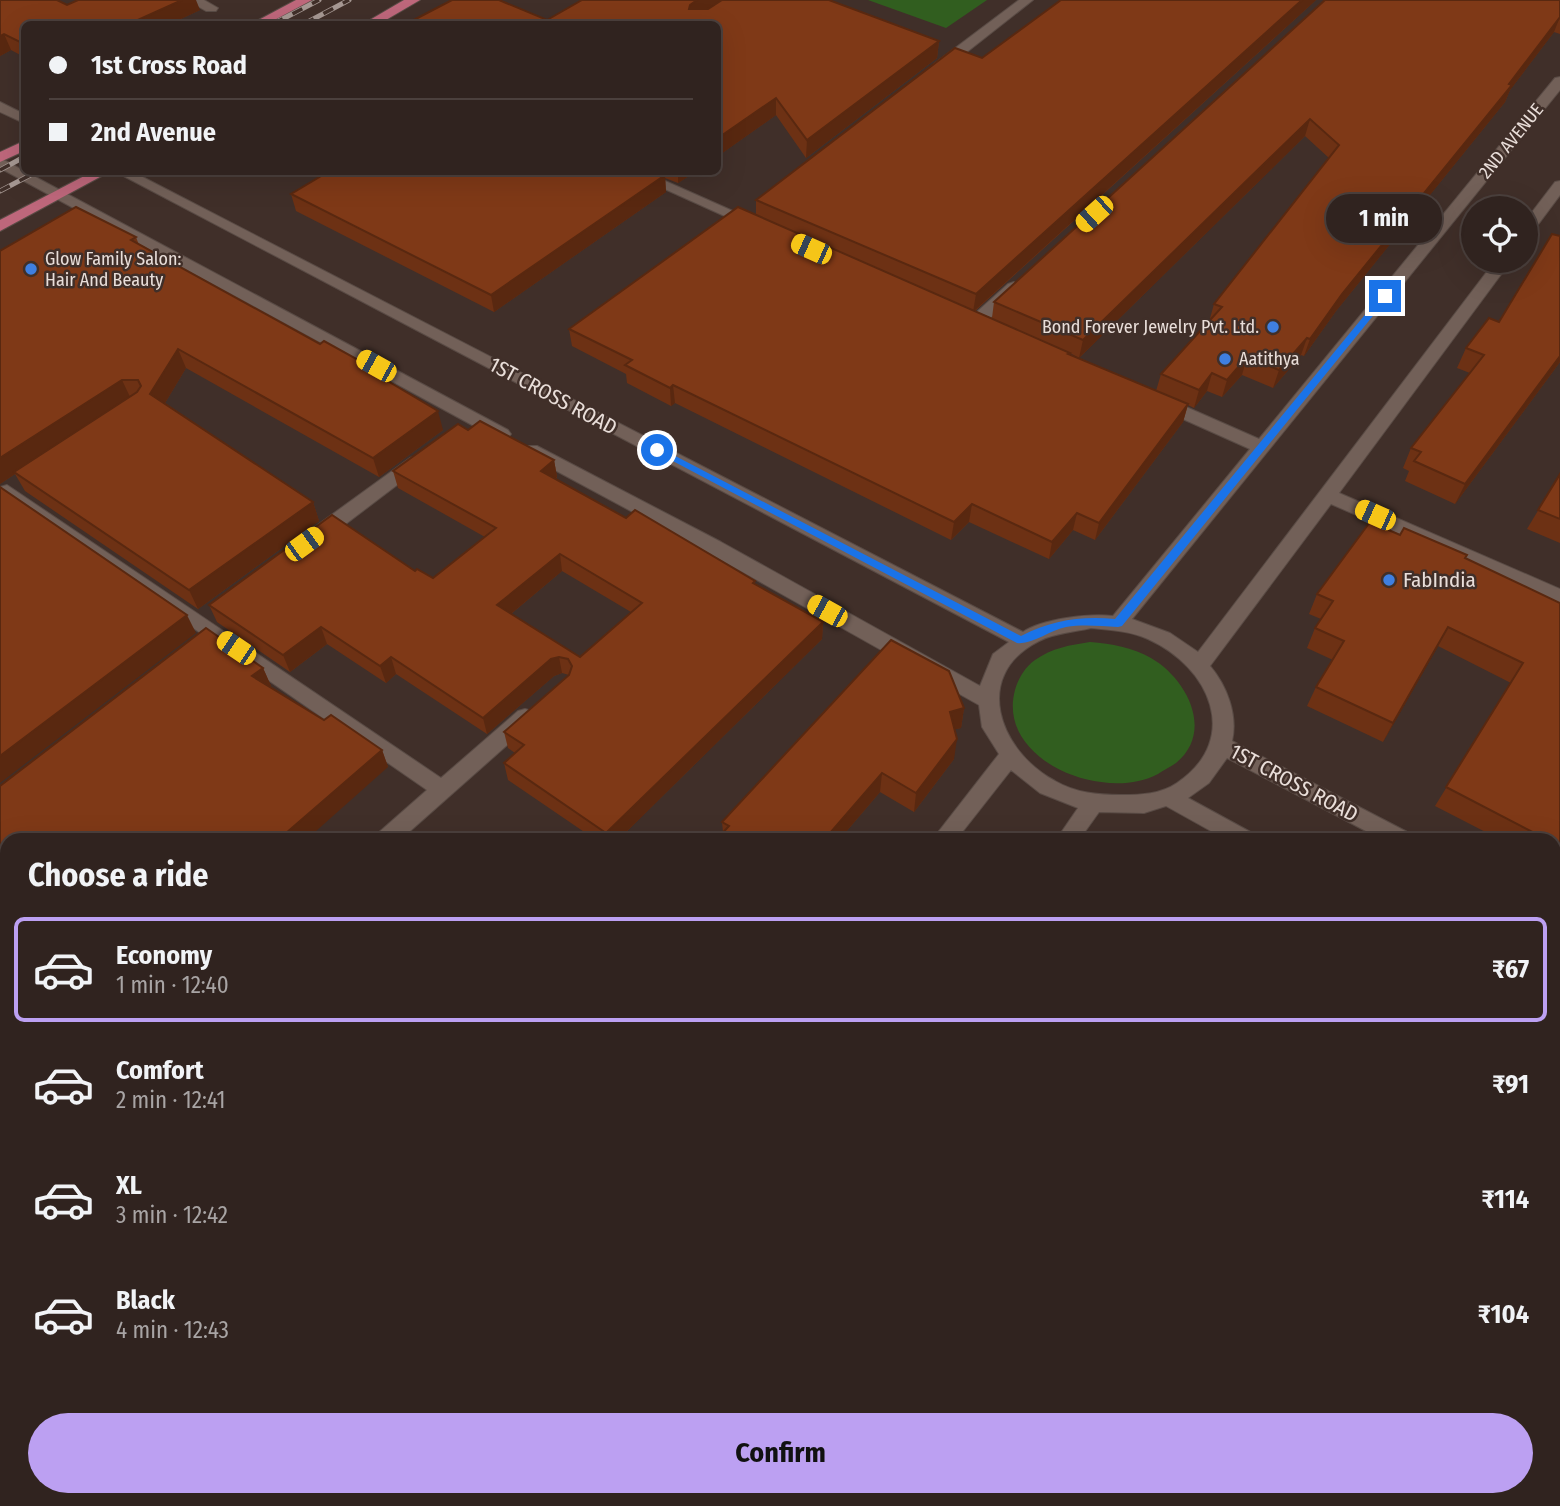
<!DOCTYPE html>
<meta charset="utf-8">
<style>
:root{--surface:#30231f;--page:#382b28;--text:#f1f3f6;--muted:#a8a4a4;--line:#4b403d;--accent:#bca0f2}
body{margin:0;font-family:"Fira Sans Condensed",sans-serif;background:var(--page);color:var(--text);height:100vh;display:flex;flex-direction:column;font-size:26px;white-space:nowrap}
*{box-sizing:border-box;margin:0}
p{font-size:23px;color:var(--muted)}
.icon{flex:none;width:38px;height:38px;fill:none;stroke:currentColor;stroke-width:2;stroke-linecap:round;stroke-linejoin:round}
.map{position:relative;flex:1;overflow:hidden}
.side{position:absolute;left:0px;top:833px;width:1561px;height:674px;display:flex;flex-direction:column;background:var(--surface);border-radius:21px 21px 0 0;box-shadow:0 7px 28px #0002,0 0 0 2px var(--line)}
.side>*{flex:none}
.guide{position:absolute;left:21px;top:21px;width:700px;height:154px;border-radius:10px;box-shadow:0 7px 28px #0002,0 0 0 2px var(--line);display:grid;align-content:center;height:154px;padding:0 28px;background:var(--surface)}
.fabs{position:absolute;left:1461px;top:196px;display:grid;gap:14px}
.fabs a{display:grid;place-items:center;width:77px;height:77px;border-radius:50%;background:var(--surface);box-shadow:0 7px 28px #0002,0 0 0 2px var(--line);font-size:35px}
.end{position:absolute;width:32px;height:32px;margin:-16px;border:9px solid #1a73e8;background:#fff;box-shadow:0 0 0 4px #fff}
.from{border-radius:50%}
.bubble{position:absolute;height:49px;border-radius:24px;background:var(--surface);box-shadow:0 7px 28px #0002,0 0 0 2px var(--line);font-size:23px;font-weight:700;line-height:49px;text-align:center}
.car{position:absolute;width:21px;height:42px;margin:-21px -10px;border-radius:9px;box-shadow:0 0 5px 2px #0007;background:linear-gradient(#f5c518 24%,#345 0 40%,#f5c518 0 76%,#345 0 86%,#f5c518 0)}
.guide b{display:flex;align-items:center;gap:24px;height:66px;font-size:26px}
.guide b+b{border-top:2px solid var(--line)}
.guide i{width:18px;height:18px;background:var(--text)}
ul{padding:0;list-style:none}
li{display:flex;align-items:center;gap:21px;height:105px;margin:0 14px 10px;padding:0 14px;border:4px solid transparent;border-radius:10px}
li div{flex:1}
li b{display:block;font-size:26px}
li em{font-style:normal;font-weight:700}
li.current{border-color:var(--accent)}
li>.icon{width:63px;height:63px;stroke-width:1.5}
h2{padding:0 28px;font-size:32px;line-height:84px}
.cta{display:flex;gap:14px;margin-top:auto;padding:14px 28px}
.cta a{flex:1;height:80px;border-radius:42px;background:var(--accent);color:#111;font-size:28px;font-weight:700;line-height:80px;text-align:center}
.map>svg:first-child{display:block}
.green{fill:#315e1f}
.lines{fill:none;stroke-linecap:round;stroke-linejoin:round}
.minor-casing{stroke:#594b45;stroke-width:2}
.major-casing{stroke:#594b45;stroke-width:2}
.minor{fill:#726058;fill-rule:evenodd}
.major{fill:#be677b;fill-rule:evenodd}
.rail-casing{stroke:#a69893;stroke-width:5}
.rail{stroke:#402f29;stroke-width:3.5;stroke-dasharray:11;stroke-linecap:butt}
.wall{fill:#6d3114;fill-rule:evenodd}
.shaded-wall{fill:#592810}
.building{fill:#7f3917;stroke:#592810;stroke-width:2;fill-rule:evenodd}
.route{fill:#1a73e8}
.shop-dot{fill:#3f7fe0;stroke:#402f29;stroke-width:2.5}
.labels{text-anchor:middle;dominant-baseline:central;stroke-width:5;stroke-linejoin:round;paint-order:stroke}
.far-street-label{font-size:18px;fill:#e9ded9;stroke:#402f29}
.far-poi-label{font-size:18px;fill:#e9ded9;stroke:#402f29;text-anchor:start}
.street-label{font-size:21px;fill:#e9ded9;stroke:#402f29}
.poi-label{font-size:21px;fill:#e9ded9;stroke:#402f29;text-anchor:start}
</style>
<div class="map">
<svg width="1560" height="1506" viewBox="0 0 1560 1506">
<rect width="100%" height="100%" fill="#402f29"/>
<!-- green -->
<g class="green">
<polygon points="868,0 987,0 946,28"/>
<path d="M1090,642C1112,644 1132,647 1151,658C1186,678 1215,731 1176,763C1171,767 1163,770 1158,774C1141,783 1120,785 1101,782C1056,777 1001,742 1015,690C1018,679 1025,667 1035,660C1052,648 1070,645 1090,642Z"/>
</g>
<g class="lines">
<!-- minor casing -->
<g class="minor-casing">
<g id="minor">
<polygon points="187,0 204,0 218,8 216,11 206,11"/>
<polygon points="1019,0 1033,0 944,70 934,70 934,64"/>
<path d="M1560,77V90L1132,619L1170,633L1198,652L1495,261H1511L1339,493L1560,589V604L1331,504L1210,666C1227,686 1238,715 1232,741L1411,834L1414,840H1383L1227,758L1209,783L1188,798L1254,834L1257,840H1227L1166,806L1144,813L1099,812L1079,840H1056L1078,808L1040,793L1011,770L956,840H932L999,754L982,727L979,705L707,552L525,454L522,450L525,446H537L721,542L980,686L993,654L1009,642L116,172H133L1023,632C1042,619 1090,613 1113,616L1250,449L1156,407L1153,403L1156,399H1168L1259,439L1555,78ZM1091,628C1110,630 1130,631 1148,639C1210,667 1242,739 1177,783C1161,794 1141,795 1121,795C1098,795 1076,793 1055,781C999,751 971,675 1039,641C1054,633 1075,632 1091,628Z"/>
<polygon points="0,102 24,114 24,123 0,112"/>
<polygon points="0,158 508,430 511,434 508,438 496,438 0,168"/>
<polygon points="627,172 645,172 762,224 754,229 749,227"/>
<polygon points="1560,181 1560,195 1531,234 1526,236 1526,220 1555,182"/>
<polygon points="1014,282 1022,287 1020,290 982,326 970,326 968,322 970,318 1008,284"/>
<polygon points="416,456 422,458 425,462 422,466 322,542 308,542 306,537 308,532 410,458"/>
<polygon points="7,485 441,778 518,711 525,709 532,711 535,717 532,723 400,840 374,840 377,834 427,790 1,495 0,487"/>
<polygon points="1554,909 1560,911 1560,932 1554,930"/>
<polygon points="0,961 7,963 7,987 0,985"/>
<polygon points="1554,996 1560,999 1560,1022 1554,1019"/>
<polygon points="7,1176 7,1205 0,1208 0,1179"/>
<polygon points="389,1500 420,1500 418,1506 386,1506"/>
<polygon points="555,1500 586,1500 584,1506 552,1506"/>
<polygon points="1272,1500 1301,1500 1299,1506 1269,1506"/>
<polygon points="1516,1500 1551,1500 1554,1506 1518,1506"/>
</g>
</g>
<!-- major casing -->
<g class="major-casing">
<g id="major">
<polygon points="296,0 312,0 267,24 251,24"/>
<polygon points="404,0 420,0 379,24 363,24"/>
<polygon points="24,141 24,151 0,162 0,152"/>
<polygon points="92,172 109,172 0,231 0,220"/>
</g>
</g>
<!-- minor -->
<use href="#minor" class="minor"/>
<!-- major -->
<use href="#major" class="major"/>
<!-- rail casing -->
<g class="rail-casing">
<g id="rail">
<polyline points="273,24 319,0"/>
<polyline points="304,24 349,0"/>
<polyline points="0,170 24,157"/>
<polyline points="0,191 36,172"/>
</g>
</g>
<!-- rail -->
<use href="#rail" class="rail"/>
</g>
<!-- wall -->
<g class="wall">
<polygon points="0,0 67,5 200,10 170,24 24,24 24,57 11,50 0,56"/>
<polygon points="452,0 499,0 547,20 582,0 829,0 939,41 937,58 806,158 776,115 718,156 718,24 406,24"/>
<path d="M1316,0L975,311L992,318L994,302L1325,0H1560V34L1554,32L1510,90L1505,102L1336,311L1304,356L1301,355L1273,388L1242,375L1222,397L1207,391L1194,408L1188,405L1183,422L1095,540L1073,530L1049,559L969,522L951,540L675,403L671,406L627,383L626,374L572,346L569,329L756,215V200L982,58ZM1305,136L1329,158L1214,304L1209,322L1161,374L1156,391L1069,355L1070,353L1079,358Z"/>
<polygon points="328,172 695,172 678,183 665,178 666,192 494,312 296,211 291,194"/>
<polygon points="1560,236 1560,362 1455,504 1405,481 1409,471 1403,468 1411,448 1470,373 1457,368 1466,348 1499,322"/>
<polygon points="136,237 139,245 320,344 362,362 364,367 443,430 379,477 186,368 165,403 313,502 319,521 198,609 25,491 15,474 0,484 0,251"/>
<path d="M468,430L554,460L557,477L556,479L626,518L755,581V584L823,622L822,639L618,840H596L508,780L504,763L515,753L508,748L504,732L569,675L562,673L554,676L487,734L396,674L386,683L327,644L290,672L217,622L209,605L415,571L433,578L485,537L398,488L393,471ZM562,571L631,612L580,657L511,614Z"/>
<polygon points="1560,474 1560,543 1527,529"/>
<polygon points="1400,535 1465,558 1560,603 1560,871 1554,868 1554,840 1501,840 1435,806 1511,683 1438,646 1383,742 1307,706 1316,687 1333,660 1307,648 1315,628 1321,619 1309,614 1317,594"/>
<polygon points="263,668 271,686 270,687 324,720 382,750 388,767 7,840 7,892 2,887 0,889 0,786"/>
<polygon points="964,708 961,728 955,729 954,759 914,812 880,792 839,840 716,840 723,832 722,822"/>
<polygon points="1554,1017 1560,1020 1560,1179 1554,1175"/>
<polygon points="1560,1387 1560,1447 1554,1443 1554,1400"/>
<polygon points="1320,1500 1510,1500 1520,1506 1317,1506"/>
</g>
<!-- shaded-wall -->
<g class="shaded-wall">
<polygon points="182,0 196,0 200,10 170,24 129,24"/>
<polygon points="697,0 723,0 691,22 690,5"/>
<polygon points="1302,0 1316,0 973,312 976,294"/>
<polygon points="1560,17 1554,32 1510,90 1505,102 1336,311 1304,356 1310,339 1342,294 1509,84"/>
<polygon points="4,34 11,50 0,56 0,36"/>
<polygon points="939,41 937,58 806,158 807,140"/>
<polygon points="776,98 776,115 718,156 718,138"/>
<polygon points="1310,119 1305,136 1079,358 1083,340"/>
<polygon points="678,172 695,172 678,183"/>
<polygon points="665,175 666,192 494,312 491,295"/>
<polygon points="1307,338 1301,355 1273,388 1279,370"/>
<polygon points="178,349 186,368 159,413 150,394"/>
<polygon points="1560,356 1560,362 1455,504 1465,484"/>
<polygon points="1247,357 1242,375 1222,397 1227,380"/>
<polygon points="1212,373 1207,391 1194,408 1199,390"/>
<polygon points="122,380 131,399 14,472 15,474 0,484 0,458"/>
<polygon points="673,385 675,403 671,406 670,388"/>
<polygon points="1188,404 1183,422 1095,540 1099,523"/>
<polygon points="438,411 443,430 379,477 373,458"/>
<polygon points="554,460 557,477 544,488 541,471"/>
<polygon points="313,502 319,521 198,609 189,590"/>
<polygon points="972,504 969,522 951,540 954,522"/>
<polygon points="1077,513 1073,530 1049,559 1052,542"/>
<polygon points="560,554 562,571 501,622 497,605"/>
<polygon points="187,615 196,633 0,783 0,756"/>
<polygon points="823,622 822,639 618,840 607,840 606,833"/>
<polygon points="321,627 327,644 290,672 283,655"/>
<polygon points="1448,627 1438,646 1383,742 1393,723"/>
<polygon points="391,657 396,674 386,683 380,666"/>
<polygon points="559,657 562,673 554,676 487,734 483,718 551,659"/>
<polygon points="263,668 271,686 260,694 252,676"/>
<polygon points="964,708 961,728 947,731 950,712"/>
<polygon points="957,739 954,759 914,812 916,793"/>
<polygon points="382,750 388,767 306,840 278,840"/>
<polygon points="882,773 880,792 839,840 824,840"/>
<polygon points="0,1303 7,1310 7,1315 0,1309"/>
<polygon points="7,1466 7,1500 8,1500 3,1506 0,1506 0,1474"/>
<polygon points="274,1500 298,1500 293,1506 268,1506"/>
</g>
<!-- building -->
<g class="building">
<polygon points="0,0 57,0 67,5 78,0 182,0 129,24 24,24 24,44 4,34 0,36"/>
<polygon points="452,0 499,0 547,20 582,0 697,0 690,5 689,9 708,9 722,0 829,0 939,41 807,140 776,98 718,138 718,24 406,24"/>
<polygon points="1061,0 1302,0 976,294 756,200 955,48 982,58"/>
<polygon points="1325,0 1560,0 1560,17 1509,84 1512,85 1342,294 1310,339 1307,338 1279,370 1247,357 1227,380 1212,373 1199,390 1161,374 1222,307 1214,304 1339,145 1310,119 1083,340 994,302"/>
<polygon points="328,172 657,172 665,175 491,295 291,194"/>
<polygon points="76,207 136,237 131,240 320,344 324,341 362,362 359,364 438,411 373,458 178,349 150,394 313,502 189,590 14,472 137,392 141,386 138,380 122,380 0,458 0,251"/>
<polygon points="738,207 1070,353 1068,354 1188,404 1099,523 1077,513 1052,542 972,504 954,522 673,385 670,388 625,365 632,360 569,329"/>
<polygon points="1552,234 1560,236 1560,356 1465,484 1414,461 1421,452 1411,448 1484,355 1466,348 1489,318 1499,322"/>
<path d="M480,421L554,460L541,471L626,518L635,510L755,581L753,583L823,622L606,833L504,763L524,745L504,732L569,675L572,666L568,659L559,657L551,659L483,718L391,657L380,666L321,627L283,655L209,605L332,515L415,571L417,569L433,578L496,528L393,471L458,424L468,430ZM560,554L642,603L580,657L497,605Z"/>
<polygon points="1560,474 1560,519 1538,510"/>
<polygon points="0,487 187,615 0,756"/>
<polygon points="1370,522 1400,535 1404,528 1467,555 1465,558 1560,603 1560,846 1554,843 1554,840 1548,840 1446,787 1523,663 1448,627 1393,723 1316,687 1344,641 1315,628 1333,601 1317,594"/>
<polygon points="206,628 263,668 252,676 324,720 331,715 382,750 278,840 7,840 7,886 0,880 0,786"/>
<polygon points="891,640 949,671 964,708 950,712 957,739 916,793 882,773 824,840 716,840 729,826 722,822"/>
<polygon points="1209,834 1212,840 1169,840"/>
<polygon points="1554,1017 1560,1020 1560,1158 1554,1154"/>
<polygon points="0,1309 7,1315 7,1466 0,1474"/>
<polygon points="1560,1411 1560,1428 1554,1424"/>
<polygon points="229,1500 274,1500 268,1506 235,1506"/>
<polygon points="690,1500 885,1500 881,1506 686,1506"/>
<polygon points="1005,1500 1240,1500 1236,1506 1001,1506"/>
<polygon points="1330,1500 1510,1500 1520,1506 1327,1506"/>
</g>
<!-- route -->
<path class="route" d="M1382,294L1389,296L1122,626L1118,627C1100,626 1083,624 1066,627C1050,630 1032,645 1017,643L652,450L660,448L1021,636C1052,620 1081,616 1115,619Z"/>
<!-- markers -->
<g class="shop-dot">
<circle cx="31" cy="269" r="7"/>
<circle cx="1273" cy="327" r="7"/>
<circle cx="1225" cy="359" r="7"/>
<circle cx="1389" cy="580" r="7"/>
</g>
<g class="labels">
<!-- far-street labels -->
<g class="far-street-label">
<text transform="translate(1511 141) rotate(-51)">2ND AVENUE</text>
</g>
<!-- far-poi labels -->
<g class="far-poi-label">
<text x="45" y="259">Glow Family Salon:<tspan x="45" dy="21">Hair And Beauty</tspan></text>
<text x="1259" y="327" text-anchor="end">Bond Forever Jewelry Pvt. Ltd.</text>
<text x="1239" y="359">Aatithya</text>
</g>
<!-- street labels -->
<g class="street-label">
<text transform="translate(553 396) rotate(28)">1ST CROSS ROAD</text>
<text transform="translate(1294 783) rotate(28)">1ST CROSS ROAD</text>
</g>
<!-- poi labels -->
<g class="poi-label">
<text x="1403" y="580">FabIndia</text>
</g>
</g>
</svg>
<div class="fabs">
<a><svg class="icon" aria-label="locate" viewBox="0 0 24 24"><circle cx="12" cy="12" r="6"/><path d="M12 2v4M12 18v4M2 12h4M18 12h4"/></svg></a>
</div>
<i class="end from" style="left:657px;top:450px"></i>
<i class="end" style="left:1385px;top:296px"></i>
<div class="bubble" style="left:1326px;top:194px;width:116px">1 min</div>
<i class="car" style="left:1094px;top:214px;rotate:228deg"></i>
<i class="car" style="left:811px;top:249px;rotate:294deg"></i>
<i class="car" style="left:376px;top:366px;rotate:299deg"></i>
<i class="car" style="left:1375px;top:515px;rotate:294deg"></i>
<i class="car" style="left:304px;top:544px;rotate:54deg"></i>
<i class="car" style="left:827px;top:611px;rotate:299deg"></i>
<i class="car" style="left:236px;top:648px;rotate:304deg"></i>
<div class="guide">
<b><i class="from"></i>1st Cross Road</b>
<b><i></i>2nd Avenue</b>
</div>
<section class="side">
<h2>Choose a ride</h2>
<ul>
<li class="current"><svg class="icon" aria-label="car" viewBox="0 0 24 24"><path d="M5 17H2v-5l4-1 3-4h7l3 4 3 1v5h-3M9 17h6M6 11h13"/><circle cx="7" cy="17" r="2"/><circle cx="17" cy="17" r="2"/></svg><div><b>Economy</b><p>1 min · 12:40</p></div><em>₹67</em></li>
<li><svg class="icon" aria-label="car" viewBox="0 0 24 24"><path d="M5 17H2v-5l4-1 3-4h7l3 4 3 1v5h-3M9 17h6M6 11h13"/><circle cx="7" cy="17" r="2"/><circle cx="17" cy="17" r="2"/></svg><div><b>Comfort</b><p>2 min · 12:41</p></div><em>₹91</em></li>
<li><svg class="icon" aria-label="car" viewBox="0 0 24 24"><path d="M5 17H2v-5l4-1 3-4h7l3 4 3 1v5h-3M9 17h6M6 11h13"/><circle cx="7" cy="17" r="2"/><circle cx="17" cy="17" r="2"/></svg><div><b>XL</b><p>3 min · 12:42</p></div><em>₹114</em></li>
<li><svg class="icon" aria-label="car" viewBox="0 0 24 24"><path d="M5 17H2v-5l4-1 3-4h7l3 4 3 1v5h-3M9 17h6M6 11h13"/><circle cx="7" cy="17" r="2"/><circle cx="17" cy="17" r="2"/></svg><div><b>Black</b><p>4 min · 12:43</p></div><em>₹104</em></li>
</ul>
<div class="cta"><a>Confirm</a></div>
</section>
</div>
